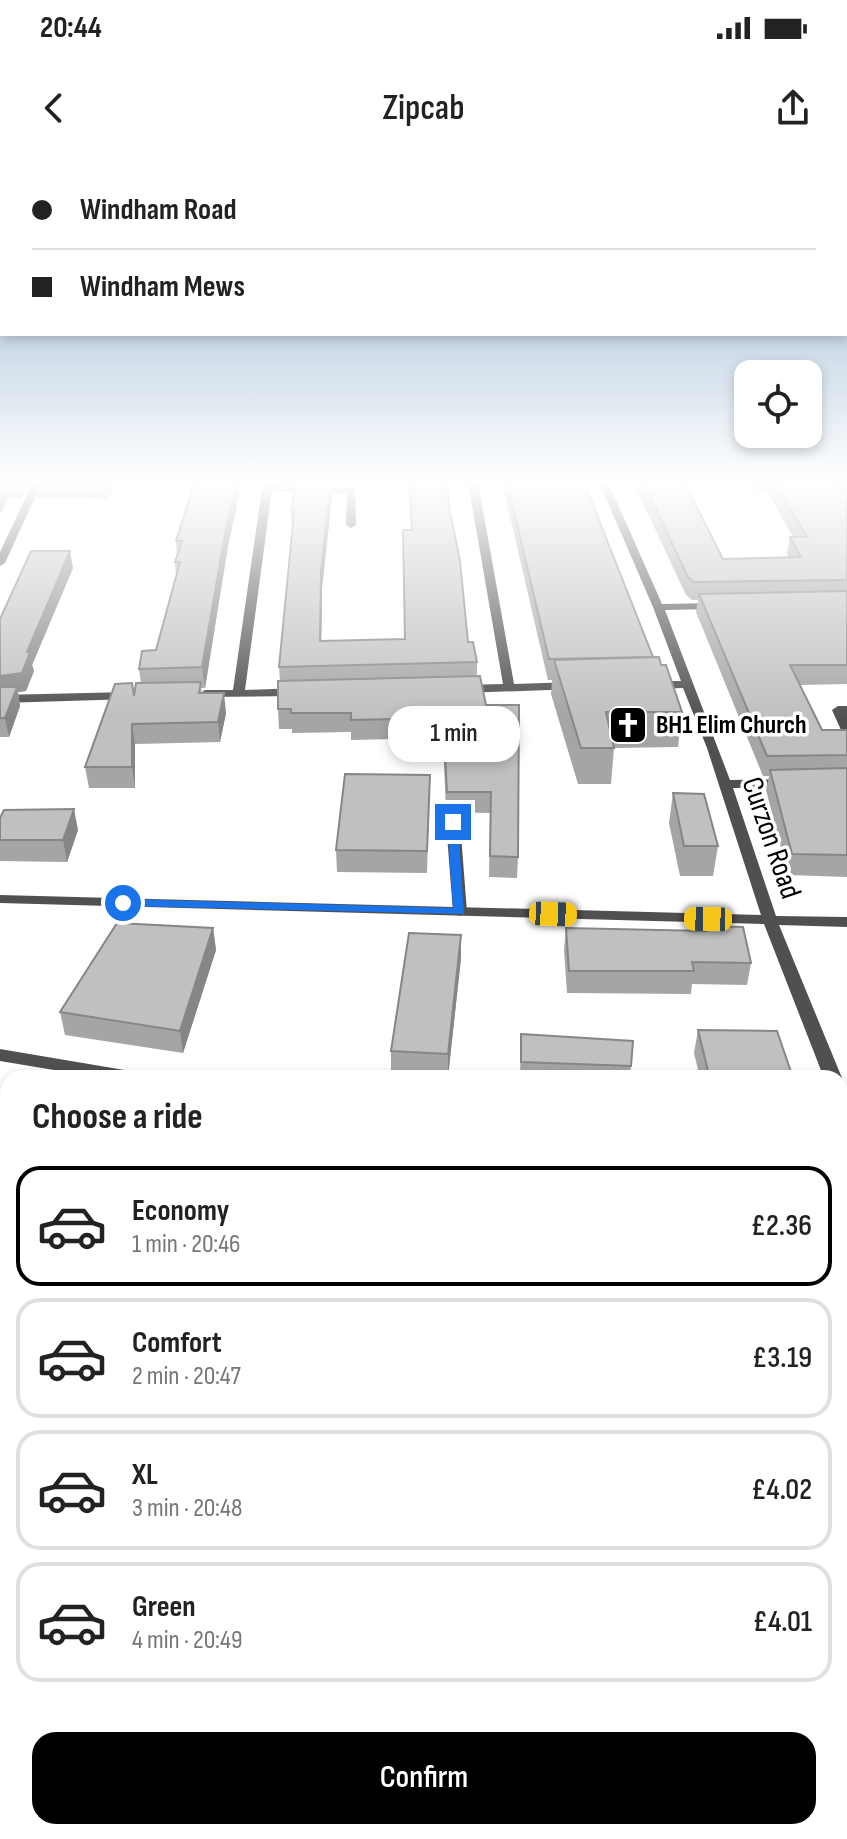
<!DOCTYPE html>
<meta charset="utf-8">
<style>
:root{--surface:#fff;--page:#f6f6f6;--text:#222;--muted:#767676;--line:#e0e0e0;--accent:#000}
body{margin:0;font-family:"Sofia Sans Condensed",sans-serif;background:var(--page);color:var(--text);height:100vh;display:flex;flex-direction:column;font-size:30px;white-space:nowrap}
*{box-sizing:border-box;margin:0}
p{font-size:26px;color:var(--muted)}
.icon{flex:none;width:44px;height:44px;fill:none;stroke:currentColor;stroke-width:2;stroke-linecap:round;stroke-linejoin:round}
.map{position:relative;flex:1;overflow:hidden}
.sheet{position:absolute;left:0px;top:910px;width:848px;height:770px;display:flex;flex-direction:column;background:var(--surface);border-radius:24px 24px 0 0;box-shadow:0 4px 12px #0003}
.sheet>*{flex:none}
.banner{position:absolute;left:0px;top:0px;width:848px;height:176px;box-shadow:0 4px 12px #0003;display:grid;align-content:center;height:176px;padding:0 32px;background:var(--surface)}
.fabs{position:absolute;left:734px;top:200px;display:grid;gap:16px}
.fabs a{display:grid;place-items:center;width:88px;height:88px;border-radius:16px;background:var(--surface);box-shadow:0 4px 12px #0003;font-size:40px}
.end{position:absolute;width:36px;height:36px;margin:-18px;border:10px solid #1a73e8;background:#fff;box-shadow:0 0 0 4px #fff}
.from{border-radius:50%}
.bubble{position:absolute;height:56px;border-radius:24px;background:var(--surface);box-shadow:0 4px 12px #0003;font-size:26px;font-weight:600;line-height:56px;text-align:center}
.car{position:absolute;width:24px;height:48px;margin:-24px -12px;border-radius:10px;box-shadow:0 0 6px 2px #0007;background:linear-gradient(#f5c518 24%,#345 0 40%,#f5c518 0 76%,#345 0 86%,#f5c518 0)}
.banner b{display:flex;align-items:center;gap:28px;height:76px;font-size:30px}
.banner b+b{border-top:2px solid var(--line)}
.banner i{width:20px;height:20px;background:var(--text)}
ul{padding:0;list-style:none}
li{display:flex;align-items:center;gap:24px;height:120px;margin:0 16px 12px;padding:0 16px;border:4px solid var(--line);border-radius:24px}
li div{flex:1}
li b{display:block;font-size:30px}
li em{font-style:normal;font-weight:600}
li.selected{border-color:var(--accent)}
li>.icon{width:72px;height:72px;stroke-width:1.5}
h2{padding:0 32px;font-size:36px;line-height:96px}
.action{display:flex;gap:16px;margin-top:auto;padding:16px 32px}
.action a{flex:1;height:92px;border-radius:24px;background:var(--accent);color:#fff;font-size:32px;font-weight:600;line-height:92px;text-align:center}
.status{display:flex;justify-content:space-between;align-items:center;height:56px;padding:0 40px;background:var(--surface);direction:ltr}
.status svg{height:22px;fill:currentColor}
header{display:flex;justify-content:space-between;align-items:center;height:104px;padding:0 32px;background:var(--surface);font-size:36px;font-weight:600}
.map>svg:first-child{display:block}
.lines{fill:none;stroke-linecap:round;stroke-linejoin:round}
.path{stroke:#727272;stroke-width:7;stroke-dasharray:3 6;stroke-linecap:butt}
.lane{fill:#505050;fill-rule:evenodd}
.street{fill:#505050;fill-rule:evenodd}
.secondary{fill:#1d1d1d;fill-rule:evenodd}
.rail-far1-casing{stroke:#000;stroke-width:10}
.rail-casing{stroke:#000;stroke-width:12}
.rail-far1{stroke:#fff;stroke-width:7;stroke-dasharray:20;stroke-linecap:butt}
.rail{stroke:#fff;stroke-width:9;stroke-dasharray:26;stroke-linecap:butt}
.wall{fill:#a5a5a5}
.shaded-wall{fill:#868686}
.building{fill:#c0c0c0;stroke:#868686;stroke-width:2}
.route{fill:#1a73e8}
.labels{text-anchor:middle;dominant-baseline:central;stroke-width:7;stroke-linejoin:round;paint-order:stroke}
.far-poi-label{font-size:26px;font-weight:bold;fill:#000;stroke:#fff;text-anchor:start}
.street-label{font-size:30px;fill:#000;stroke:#fff}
</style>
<div class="status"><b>20:44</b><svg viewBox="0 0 49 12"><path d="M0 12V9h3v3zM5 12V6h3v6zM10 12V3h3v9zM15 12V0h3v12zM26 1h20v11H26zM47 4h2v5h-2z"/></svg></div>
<header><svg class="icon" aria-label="back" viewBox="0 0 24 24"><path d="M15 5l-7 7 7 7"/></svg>Zipcab<svg class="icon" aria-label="share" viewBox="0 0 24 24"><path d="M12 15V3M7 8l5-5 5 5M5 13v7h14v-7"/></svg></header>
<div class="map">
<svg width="847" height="1679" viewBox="0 0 847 1679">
<rect width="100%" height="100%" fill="#fff"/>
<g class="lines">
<!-- path -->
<polyline class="path" points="840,1657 847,1658"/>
<!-- lane -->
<g class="lane">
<polygon points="267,326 355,328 356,365 351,368 346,365 347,333 264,331 264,327"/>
<polygon points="847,546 847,574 841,570 832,550 838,546"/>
<polygon points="453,658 460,662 467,752 460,756 453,752 446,662"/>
</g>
<!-- street -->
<g class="street">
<polygon points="33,322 42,322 5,403 0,406 0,392"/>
<polygon points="263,322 273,322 245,530 297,528 303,532 297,536 201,537 199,534 205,530 233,530"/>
<polygon points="468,322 478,322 514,524 573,522 577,523 577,529 461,533 455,529 461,525 503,524"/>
<polygon points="599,322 608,322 662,444 716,443 721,446 716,449 665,450 730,620 790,619 797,623 790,627 733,628 776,756 847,757 847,767 779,765 842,918 840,920 840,918 824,918 764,764 0,743 0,735 761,755 707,588 683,528 653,529 647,525 653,521 681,521 653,447"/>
<polygon points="129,532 135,536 133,539 0,543 0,535"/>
<polygon points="0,889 136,912 145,918 102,918 0,901"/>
<polygon points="840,930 847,933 847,960 840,957"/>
<polygon points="847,966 847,982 840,984 840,968"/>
</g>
<!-- secondary -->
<g class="secondary">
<rect x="0" y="1236" width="8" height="18"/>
<polygon points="8,1388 8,1434 0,1437 0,1391"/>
<polygon points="840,1405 847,1407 847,1429 840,1427"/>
</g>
<!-- rail-far1 casing -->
<g class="rail-far1-casing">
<g id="rail-far1">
<polyline points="0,1141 8,1143"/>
<polyline points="0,1161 8,1163"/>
</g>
</g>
<!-- rail casing -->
<g class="rail-casing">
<g id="rail">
<polyline points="840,1309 847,1310"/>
<polyline points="840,1329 847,1330"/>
</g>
</g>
<!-- rail-far1 -->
<use href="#rail-far1" class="rail-far1"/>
<!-- rail -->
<use href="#rail" class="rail"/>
</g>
<!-- wall -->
<g class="wall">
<polygon points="0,322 30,322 22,338 9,338 0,354"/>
<polygon points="35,322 116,322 109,339 38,338"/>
<polygon points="195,322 242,322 228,386 205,528 201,528 202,533 226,553 220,582 135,584 135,628 89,628 85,607 134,536 141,523 139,509 156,490 176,416 175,402 177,394 176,381"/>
<polygon points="296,322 334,322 332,322 332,336 322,428 321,481 405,479 411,370 409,326 397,326 396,322 447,322 449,347 468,482 477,502 477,516 518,697 517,718 489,717 490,653 446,652 443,578 351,580 351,572 292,573 292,569 279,569 278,549 280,521 279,507 293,371 292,371 291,353"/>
<polygon points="502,322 584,322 653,497 661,505 682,552 678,587 614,588 611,624 578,624 551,534 552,520 548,520"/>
<polygon points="633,322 684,322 723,399 789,398 787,395 790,377 793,377 766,330 755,331 750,322 847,322 847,524 800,525 822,570 847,570 847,717 788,715 766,630 769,616 763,616 696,452 698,440 692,440 686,435"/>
<polygon points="73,408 32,505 34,511 26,531 18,532 20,546 9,577 0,577 0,459"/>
<polygon points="430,615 427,713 337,712 336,690"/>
<polygon points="673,633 718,686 713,716 680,716 669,663"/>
<polygon points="78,670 67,702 0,701 0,680"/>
<polygon points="705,766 751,803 747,825 692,824 691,834 567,833 564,790 566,768 704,771"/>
<polygon points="213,768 216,790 183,893 65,875 60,852"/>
<polygon points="461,798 448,917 391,914 391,891"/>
<polygon points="698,870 792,915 791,918 700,918 694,893"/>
<polygon points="521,874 631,906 630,918 520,918"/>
<polygon points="840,1011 847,1011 847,1090 846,1084 840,1083"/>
<polygon points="840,1439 847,1441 847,1602 840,1600"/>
<polygon points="8,1613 8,1667 0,1649"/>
<polygon points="23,1672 760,1672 790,1679 49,1679"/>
</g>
<!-- shaded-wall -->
<g class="shaded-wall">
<polygon points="7,322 9,338 0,354 0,333"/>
<polygon points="19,322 30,322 22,338"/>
<polygon points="116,322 109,339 106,323"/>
<polygon points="237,322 242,322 228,386 205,528 202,507 226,368"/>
<polygon points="332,322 332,336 322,428 321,501 320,481 321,410"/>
<polygon points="70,391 73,408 32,505 34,511 26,531 18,532 20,546 9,577 0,535 0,516 27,492"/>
<polygon points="224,533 226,553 220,582 218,562"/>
<polygon points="132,564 135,584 135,628 132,607"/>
<polygon points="74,649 78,670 67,702 63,680"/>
<polygon points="213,768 216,790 183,893 180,871"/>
<polygon points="461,775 461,798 448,917 448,894"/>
<polygon points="8,1006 8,1039 0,1053 0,1019"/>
</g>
<!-- building -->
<g class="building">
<polygon points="0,322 6,322 0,333"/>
<polygon points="195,322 237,322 226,368 202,507 139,509 142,491 156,490 180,402 175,402 182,381 176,381"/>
<polygon points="296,322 331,322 321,410 320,481 405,479 403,370 412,370 409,322 447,322 449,347 460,401 468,482 473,482 477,502 279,507 294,353 291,353"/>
<polygon points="507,322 584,322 653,497 549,499"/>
<polygon points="643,322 684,322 723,399 801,397 790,377 807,377 774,322 838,322 847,335 847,420 694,422 688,417"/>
<polygon points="31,391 70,391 27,492 30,492 22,513 0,516 0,459"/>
<polygon points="847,431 847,505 790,505 822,570 847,570 847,595 767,596 699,434"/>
<polygon points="659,497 661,505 666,505 682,552 606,552 614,588 581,588 554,500"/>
<polygon points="480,516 486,545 519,545 518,697 490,696 491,632 447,632 443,558 351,560 351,553 291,553 291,549 278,549 278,521"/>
<polygon points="201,522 199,533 224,533 218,562 132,564 132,607 85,607 115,524 132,523 134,536 136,523"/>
<polygon points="0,527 17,527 5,558 0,558"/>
<polygon points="847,608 847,695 792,694 770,610"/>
<polygon points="345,614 430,615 427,691 336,690"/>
<polygon points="673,633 704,634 718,686 684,686"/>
<polygon points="74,649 63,680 0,680 0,658 4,650"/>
<polygon points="117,763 213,768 180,871 60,852"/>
<polygon points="705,766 743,767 751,803 692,802 694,811 569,811 566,768 706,771"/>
<polygon points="409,773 461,775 448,894 391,891"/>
<polygon points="698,870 777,871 792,915 708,911"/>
<polygon points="521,874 633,881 631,906 521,902"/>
<polygon points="8,939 8,1006 0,1019 0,952"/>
<rect x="840" y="1011" width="7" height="49"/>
<polygon points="840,1439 847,1441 847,1574 840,1573"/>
<polygon points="8,1613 8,1651 0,1649"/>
<polygon points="88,1672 760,1672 790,1679 115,1679"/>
</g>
<!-- sky -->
<linearGradient id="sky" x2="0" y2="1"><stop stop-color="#8aabca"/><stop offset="0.58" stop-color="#fff"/><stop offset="1" stop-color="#fff" stop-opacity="0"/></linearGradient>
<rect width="847" height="557" fill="url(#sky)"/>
<!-- route -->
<polygon class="route" points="453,658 458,662 464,754 123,746 117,743 123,739 453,748 447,662"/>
<!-- icons -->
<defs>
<g id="church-square" transform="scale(2)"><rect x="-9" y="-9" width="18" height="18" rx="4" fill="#000" stroke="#fff"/><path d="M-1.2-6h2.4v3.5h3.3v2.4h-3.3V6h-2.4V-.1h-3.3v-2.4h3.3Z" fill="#fff"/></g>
</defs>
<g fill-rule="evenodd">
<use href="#church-square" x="628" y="565"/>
</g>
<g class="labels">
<!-- far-poi labels -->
<g class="far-poi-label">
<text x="656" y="565">BH1 Elim Church</text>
</g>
<!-- street labels -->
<g class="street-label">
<text transform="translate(771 678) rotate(71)">Curzon Road</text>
</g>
</g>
</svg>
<div class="fabs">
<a><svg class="icon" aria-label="locate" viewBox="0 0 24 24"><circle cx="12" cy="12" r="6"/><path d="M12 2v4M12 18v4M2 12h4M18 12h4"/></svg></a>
</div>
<i class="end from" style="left:123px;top:743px"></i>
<i class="end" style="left:453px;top:662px"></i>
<div class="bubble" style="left:388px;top:546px;width:132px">1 min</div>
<i class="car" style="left:553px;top:754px;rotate:92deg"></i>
<i class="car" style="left:708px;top:759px;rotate:271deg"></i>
<div class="banner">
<b><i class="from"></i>Windham Road</b>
<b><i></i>Windham Mews</b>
</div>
<section class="sheet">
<h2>Choose a ride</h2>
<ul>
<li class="selected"><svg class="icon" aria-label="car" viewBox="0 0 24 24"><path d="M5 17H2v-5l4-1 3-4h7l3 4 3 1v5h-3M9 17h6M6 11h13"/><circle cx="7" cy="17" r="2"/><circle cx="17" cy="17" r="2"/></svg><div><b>Economy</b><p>1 min · 20:46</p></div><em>£2.36</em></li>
<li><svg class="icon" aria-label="car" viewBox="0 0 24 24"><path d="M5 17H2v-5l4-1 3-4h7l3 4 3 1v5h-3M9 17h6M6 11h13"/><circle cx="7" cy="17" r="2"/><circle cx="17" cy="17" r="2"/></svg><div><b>Comfort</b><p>2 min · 20:47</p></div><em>£3.19</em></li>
<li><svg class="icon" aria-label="car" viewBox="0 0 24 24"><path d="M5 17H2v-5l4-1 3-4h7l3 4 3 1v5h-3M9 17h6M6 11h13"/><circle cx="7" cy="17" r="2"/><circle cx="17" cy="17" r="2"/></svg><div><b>XL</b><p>3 min · 20:48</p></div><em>£4.02</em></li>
<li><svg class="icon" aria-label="car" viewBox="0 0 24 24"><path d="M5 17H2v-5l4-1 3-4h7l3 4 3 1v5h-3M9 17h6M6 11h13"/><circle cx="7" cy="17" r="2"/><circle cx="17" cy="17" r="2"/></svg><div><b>Green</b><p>4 min · 20:49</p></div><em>£4.01</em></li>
</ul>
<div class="action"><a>Confirm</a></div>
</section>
</div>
